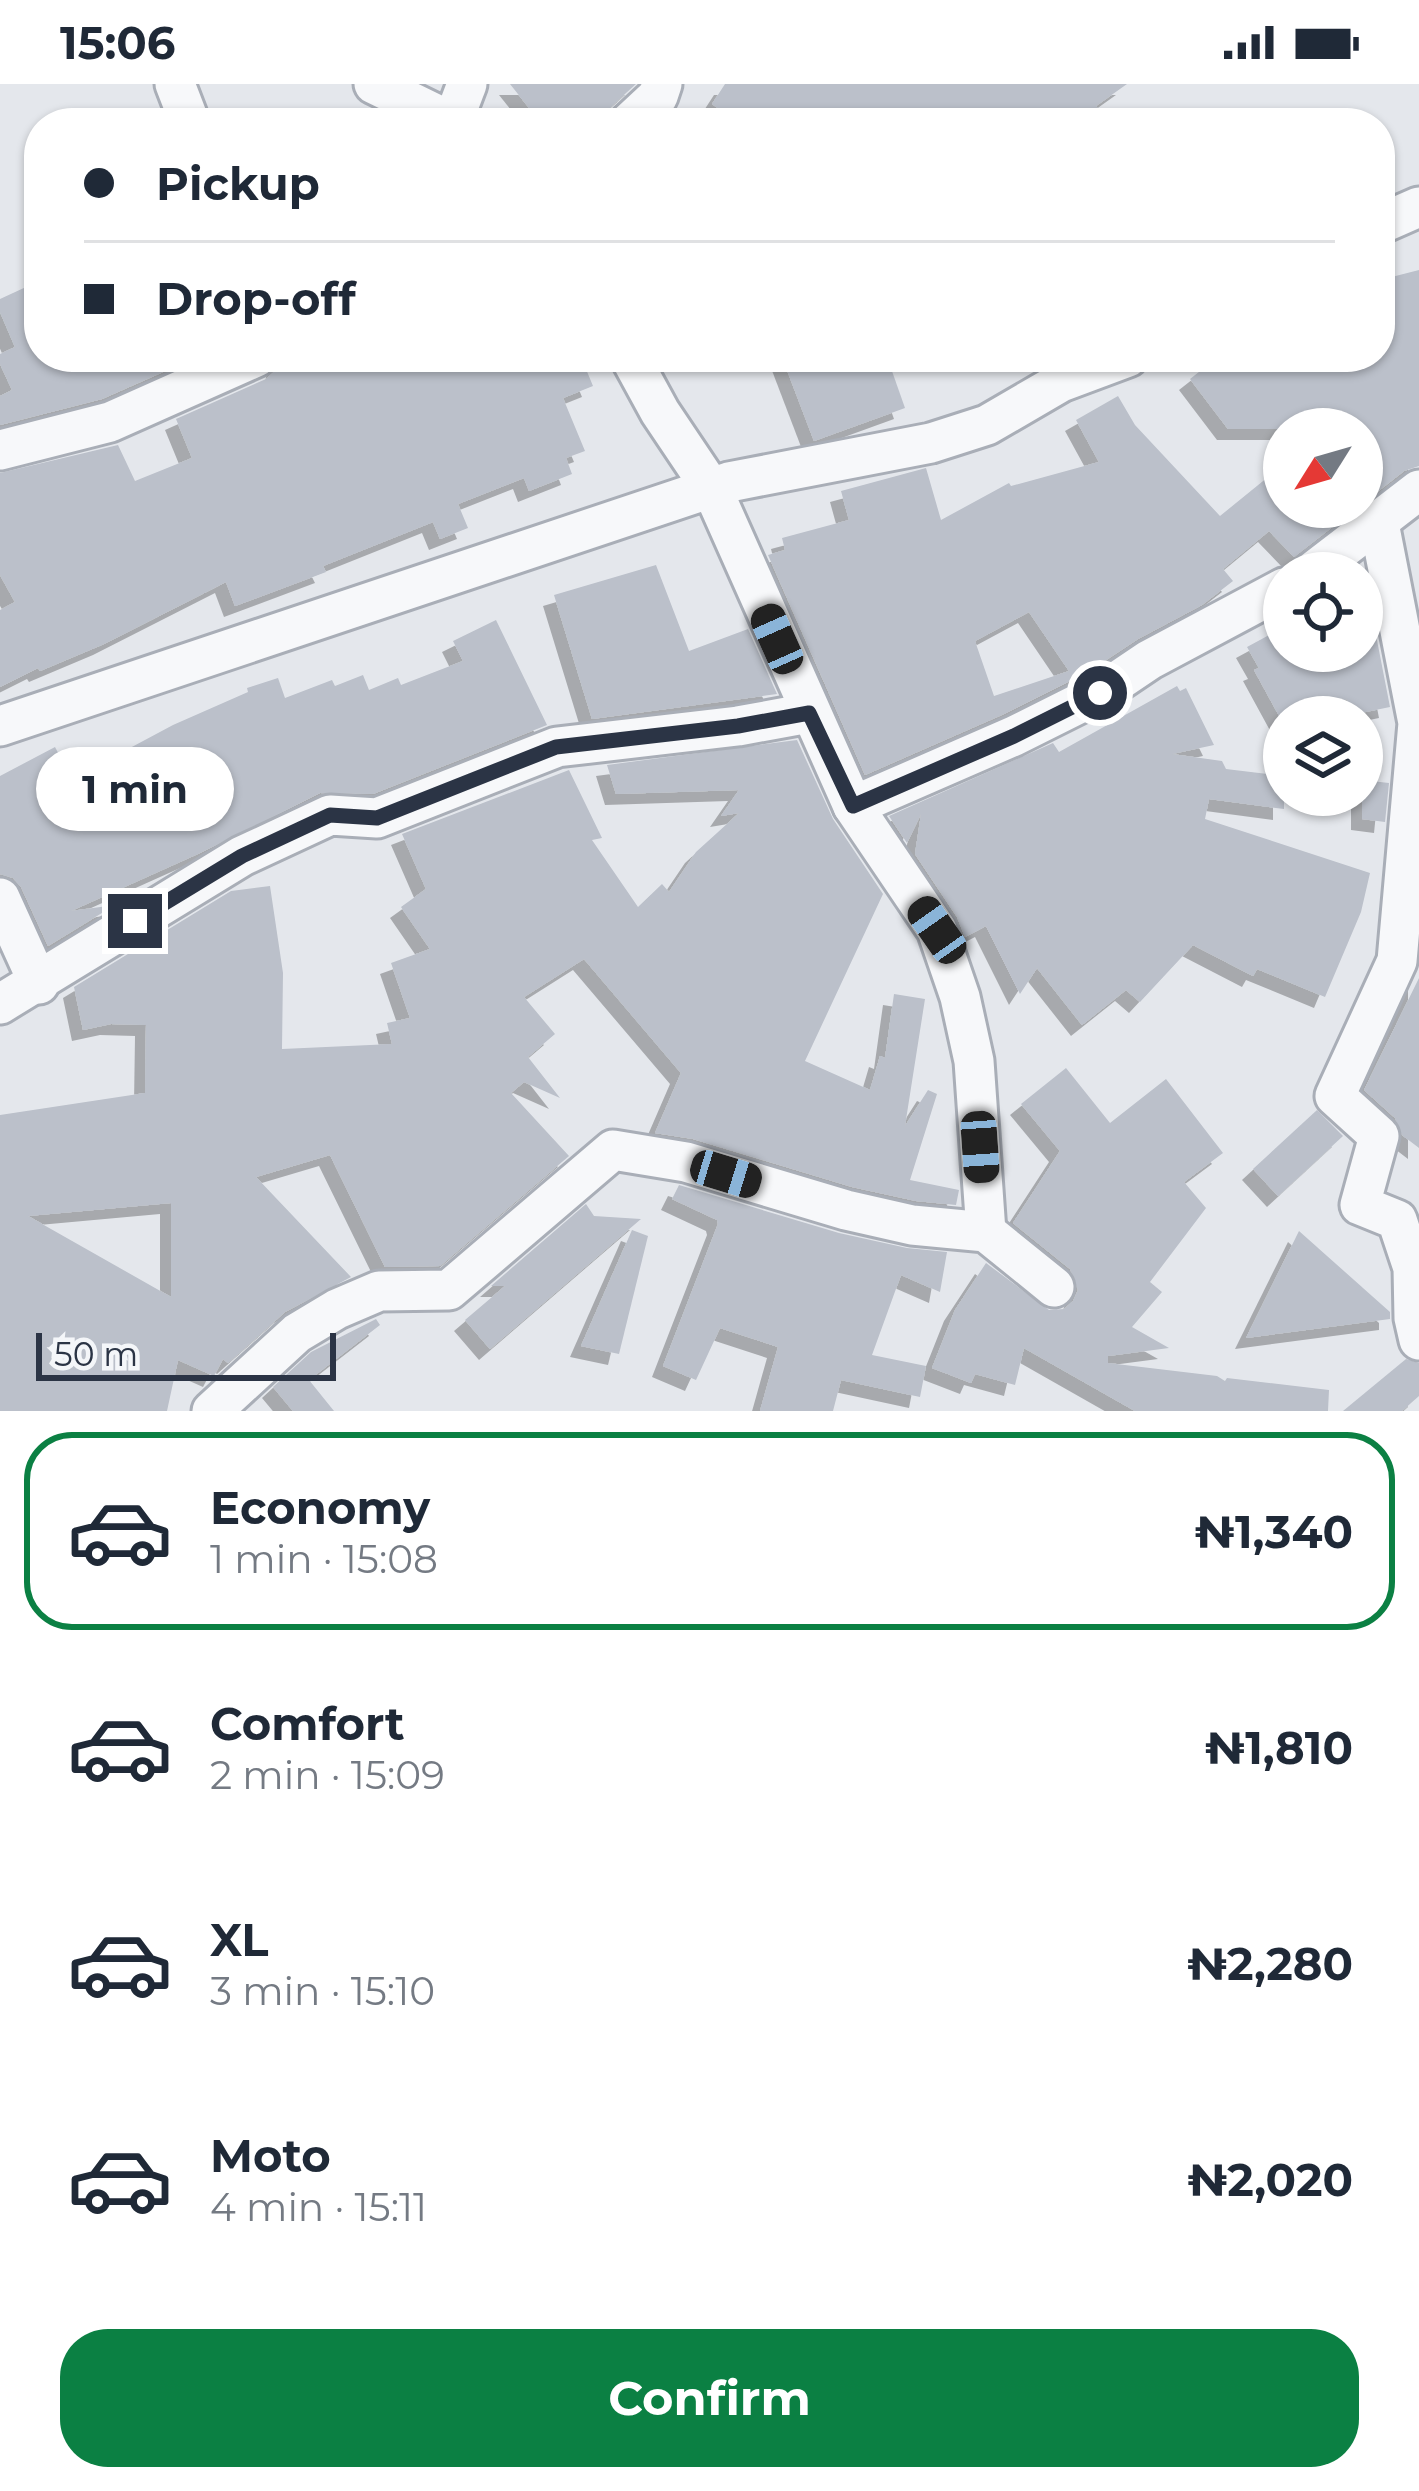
<!DOCTYPE html>
<meta charset="utf-8">
<style>
:root{--surface:#fff;--page:#f2f2f3;--text:#1f2937;--muted:#747a83;--line:#e0e1e3;--accent:#0b8043}
body{margin:0;font-family:Montserrat,sans-serif;background:var(--page);color:var(--text);height:100vh;display:flex;flex-direction:column;font-size:45px;white-space:nowrap}
*{box-sizing:border-box;margin:0}
p{font-size:39px;color:var(--muted)}
.icon{flex:none;width:66px;height:66px;fill:none;stroke:currentColor;stroke-width:2;stroke-linecap:round;stroke-linejoin:round}
.map{position:relative;height:1327px;overflow:hidden}
.details{display:flex;flex-direction:column;background:var(--surface);flex:1}
.details>*{flex:none}
.guide{position:absolute;left:24px;top:24px;width:1371px;height:264px;border-radius:48px;box-shadow:0 3px 9px #0004;display:grid;align-content:center;height:264px;padding:0 60px;background:var(--surface)}
.needle{width:78px;rotate:233deg}
.controls{position:absolute;left:1263px;top:324px;display:grid;gap:24px}
.controls a{display:grid;place-items:center;width:120px;height:120px;border-radius:50%;background:var(--surface);box-shadow:0 3px 9px #0004;font-size:60px}
.scale{position:absolute;left:36px;bottom:30px;width:300px;box-sizing:border-box;padding-left:12px;border:6px solid #2b3445;border-top:0;font-size:33px;line-height:42px;white-space:nowrap;color:#2b3445;-webkit-text-stroke:9px #f4f6f9;paint-order:stroke}
.end{position:absolute;width:54px;height:54px;margin:-27px;border:15px solid #2b3445;background:#fff;box-shadow:0 0 0 6px #fff}
.from{border-radius:50%}
.bubble{position:absolute;height:84px;border-radius:42px;background:var(--surface);box-shadow:0 3px 9px #0004;font-size:39px;font-weight:700;line-height:84px;text-align:center}
.car{position:absolute;width:36px;height:72px;margin:-36px -18px;border-radius:15px;box-shadow:0 0 9px 3px #0007;background:linear-gradient(#222 24%,#8ab4d8 0 40%,#222 0 76%,#8ab4d8 0 86%,#222 0)}
.guide b{display:flex;align-items:center;gap:42px;height:114px;font-size:45px}
.guide b+b{border-top:3px solid var(--line)}
.guide i{width:30px;height:30px;background:var(--text)}
ul{padding:21px 0 0;list-style:none}
li{display:flex;align-items:center;gap:36px;height:198px;margin:0 24px 18px;padding:0 36px;border:6px solid transparent;border-radius:48px}
li div{flex:1}
li b{display:block;font-size:45px}
li em{font-style:normal;font-weight:700}
li.current{border-color:var(--accent)}
li>.icon{width:108px;height:108px;stroke-width:1.5}
.button{display:flex;gap:24px;margin-top:auto;padding:24px 60px}
.button a{flex:1;height:138px;border-radius:48px;background:var(--accent);color:#fff;font-size:48px;font-weight:700;line-height:138px;text-align:center}
.status{display:flex;justify-content:space-between;align-items:center;height:84px;padding:0 60px;background:var(--surface);direction:ltr}
.status svg{height:33px;fill:currentColor}
.map>svg:first-child{display:block}
.building{fill:#bbc0ca;fill-rule:evenodd;filter:url(#shadow)}
.lines{fill:none;stroke-linecap:round;stroke-linejoin:round}
.street-casing{stroke:#a9aeb7;stroke-width:45}
.street{stroke:#f7f8fa;stroke-width:39}
.route{stroke:#2b3445;stroke-width:15}
</style>
<div class="status"><b>15:06</b><svg viewBox="0 0 49 12"><path d="M0 12V9h3v3zM5 12V6h3v6zM10 12V3h3v9zM15 12V0h3v12zM26 1h20v11H26zM47 4h2v5h-2z"/></svg></div>
<div class="map">
<svg width="1419" height="1327" viewBox="0 0 1419 1327">
<defs>
<filter id="shadow"><feDropShadow dx="-11" dy="11" stdDeviation="0" flood-color="#0004"/></filter>
</defs>
<rect width="100%" height="100%" fill="#e4e7ec"/>
<!-- building -->
<g class="building">
<polygon points="510,0 636,0 593,39 541,39"/>
<polygon points="725,0 1127,0 1096,22 1109,39 739,39 712,20"/>
<polygon points="1419,186 1419,382 1404,387 1362,420 1362,345 1228,345 1190,295 1218,273 1380,273 1380,196"/>
<polygon points="39,197 39,273 197,273 102,315 0,341 0,312 12,306 0,280 0,270 15,263 0,228 0,215"/>
<polygon points="280,273 581,273 593,302 563,314 585,367 566,374 572,390 529,407 524,394 458,420 468,444 440,455 433,438 323,482 326,488 235,522 226,498 104,560 40,587 38,584 0,603 0,526 15,518 0,491 0,389 118,361 135,397 192,374 176,335 266,295 276,286"/>
<polygon points="782,273 887,273 905,324 814,357"/>
<path d="M1118,312L1135,341L1220,432L1284,380V423H1358L1294,473L1269,447L1223,485L1233,497L1202,521L1138,555L1088,588L1004,630L865,691L768,471L785,466L782,454L849,436L841,407L926,384L941,436L1009,399L1011,402L1099,378L1076,336ZM1029,528L1069,587L994,612L975,557Z"/>
<polygon points="656,481 689,567 748,545 777,610 592,635 554,511"/>
<polygon points="1362,533 1375,546 1390,623 1351,631 1347,615 1316,633 1284,633 1284,641 1254,586 1259,584 1247,563 1284,543 1284,567 1362,567"/>
<polygon points="496,536 547,641 373,710 320,709 200,769 71,827 115,821 48,862 21,803 13,794 0,790 0,692 55,663 72,695 173,641 248,608 247,604 278,594 285,614 332,596 335,602 363,591 369,606 398,594 401,601 463,577 453,557"/>
<polygon points="1177,602 1180,607 1186,604 1214,661 1172,670 1222,677 1226,685 1284,692 1284,725 1209,715 1205,735 1370,789 1361,828 1325,913 1257,885 1253,892 1193,861 1140,918 1126,906 1082,941 1037,884 1020,910 986,842 965,853 957,833 915,770 921,730 907,759 889,732 1053,659 1059,668"/>
<path d="M797,656L833,735L883,810L805,977L870,1006L880,972L885,974L894,910L925,915L905,1042L928,1006L937,1010L910,1096L959,1106L956,1121L916,1117L852,1103L693,1055L655,1049L681,989L584,875L524,913L555,950L528,973L560,1014L524,998L511,1009L569,1072L440,1182L385,1183L330,1071L256,1093L351,1193L285,1228L228,1279L223,1275L214,1292L178,1276L167,1327H0V1031L145,1009L146,941L111,940L83,946L74,903L231,807L270,802L283,889L282,965L392,960L387,939L410,934L391,879L430,865L401,823L426,805L402,750L569,686L602,754L592,756L638,823L662,800L669,808L696,768L739,729L721,732L739,706L616,710L607,681ZM171,1119V1213L28,1132Z"/>
<polygon points="1362,696 1389,699 1385,738 1362,735"/>
<polygon points="1419,894 1419,1064 1402,1051 1395,1034 1364,1006"/>
<polygon points="1066,984 1110,1039 1166,995 1223,1069 1184,1098 1206,1124 1150,1198 1162,1208 1132,1243 1169,1264 1108,1272 1108,1279 1217,1292 1225,1297 1227,1294 1329,1306 1328,1327 1135,1327 1024,1264 1015,1301 975,1290 971,1299 932,1284 955,1226 986,1179 1049,1226 1064,1225 1073,1217 1078,1206 1070,1185 1013,1139 1060,1067 1021,1020"/>
<polygon points="1317,1026 1343,1052 1278,1112 1253,1085"/>
<polygon points="679,1101 839,1149 907,1164 947,1168 940,1208 901,1191 872,1271 926,1282 920,1313 841,1296 833,1327 760,1327 778,1263 720,1244 696,1296 663,1282 718,1140 717,1136 672,1115"/>
<polygon points="586,1120 594,1132 641,1135 490,1265 465,1236 505,1202 491,1202"/>
<polygon points="632,1146 648,1152 619,1270 581,1262"/>
<polygon points="1299,1147 1390,1228 1390,1235 1246,1254"/>
<polygon points="376,1235 380,1241 309,1296 334,1327 293,1327 273,1303 311,1268"/>
<polygon points="1406,1275 1419,1279 1419,1312 1402,1327 1343,1327"/>
</g>
<g class="lines">
<!-- street casing -->
<g class="street-casing">
<g id="street">
<polyline points="175,0 190,39"/>
<polyline points="374,0 454,39"/>
<polyline points="453,37 467,0"/>
<polyline points="629,39 658,12 662,0"/>
<polyline points="1380,140 1419,123"/>
<polyline points="630,273 660,328 713,407 853,722 937,846 960,913 974,977 986,1148"/>
<polyline points="0,366 110,338 256,273"/>
<polyline points="1379,439 1418,639 1397,877 1335,1012 1379,1052 1360,1121 1397,1136 1413,1184 1414,1234 1419,1256"/>
<polyline points="1311,489 1419,406"/>
<polyline points="0,642 729,398 931,359 987,341 1061,298 1128,273"/>
<polyline points="853,722 1014,652 1100,609 1149,576 1284,504"/>
<polyline points="0,814 39,900"/>
<polyline points="0,920 242,772 330,731 377,734 557,663 738,642 809,629"/>
<polyline points="212,1327 297,1249 337,1225 379,1207 449,1206 613,1066 686,1078 846,1126 912,1141 986,1148 1054,1203"/>
</g>
</g>
<!-- street -->
<use href="#street" class="street"/>
</g>
<g class="lines">
<!-- route -->
<polyline class="route" points="135,837 242,772 330,731 377,734 556,663 738,642 809,629 853,722 1014,652 1100,609"/>
</g>
</svg>
<div class="controls">
<a><svg class="needle" viewBox="-14 -14 28 28"><path d="M0-13l5 13h-10z" fill="#e53935"/><path d="M0 13l5-13h-10z" fill="#747a83"/></svg></a>
<a><svg class="icon" aria-label="locate" viewBox="0 0 24 24"><circle cx="12" cy="12" r="6"/><path d="M12 2v4M12 18v4M2 12h4M18 12h4"/></svg></a>
<a><svg class="icon" aria-label="layers" viewBox="0 0 24 24"><path d="M12 4l9 5-9 5-9-5zM3 14l9 5 9-5"/></svg></a>
</div>
<div class="scale">50 m</div>
<i class="end from" style="left:1100px;top:609px"></i>
<i class="end" style="left:135px;top:837px"></i>
<div class="bubble" style="left:36px;top:663px;width:198px">1 min</div>
<i class="car" style="left:777px;top:555px;rotate:336deg"></i>
<i class="car" style="left:937px;top:846px;rotate:325deg"></i>
<i class="car" style="left:980px;top:1063px;rotate:176deg"></i>
<i class="car" style="left:726px;top:1090px;rotate:107deg"></i>
<div class="guide">
<b><i class="from"></i>Pickup</b>
<b><i></i>Drop-off</b>
</div>
</div>
<section class="details">
<ul>
<li class="current"><svg class="icon" aria-label="car" viewBox="0 0 24 24"><path d="M5 17H2v-5l4-1 3-4h7l3 4 3 1v5h-3M9 17h6M6 11h13"/><circle cx="7" cy="17" r="2"/><circle cx="17" cy="17" r="2"/></svg><div><b>Economy</b><p>1 min · 15:08</p></div><em>₦1,340</em></li>
<li><svg class="icon" aria-label="car" viewBox="0 0 24 24"><path d="M5 17H2v-5l4-1 3-4h7l3 4 3 1v5h-3M9 17h6M6 11h13"/><circle cx="7" cy="17" r="2"/><circle cx="17" cy="17" r="2"/></svg><div><b>Comfort</b><p>2 min · 15:09</p></div><em>₦1,810</em></li>
<li><svg class="icon" aria-label="car" viewBox="0 0 24 24"><path d="M5 17H2v-5l4-1 3-4h7l3 4 3 1v5h-3M9 17h6M6 11h13"/><circle cx="7" cy="17" r="2"/><circle cx="17" cy="17" r="2"/></svg><div><b>XL</b><p>3 min · 15:10</p></div><em>₦2,280</em></li>
<li><svg class="icon" aria-label="car" viewBox="0 0 24 24"><path d="M5 17H2v-5l4-1 3-4h7l3 4 3 1v5h-3M9 17h6M6 11h13"/><circle cx="7" cy="17" r="2"/><circle cx="17" cy="17" r="2"/></svg><div><b>Moto</b><p>4 min · 15:11</p></div><em>₦2,020</em></li>
</ul>
<div class="button"><a>Confirm</a></div>
</section>
